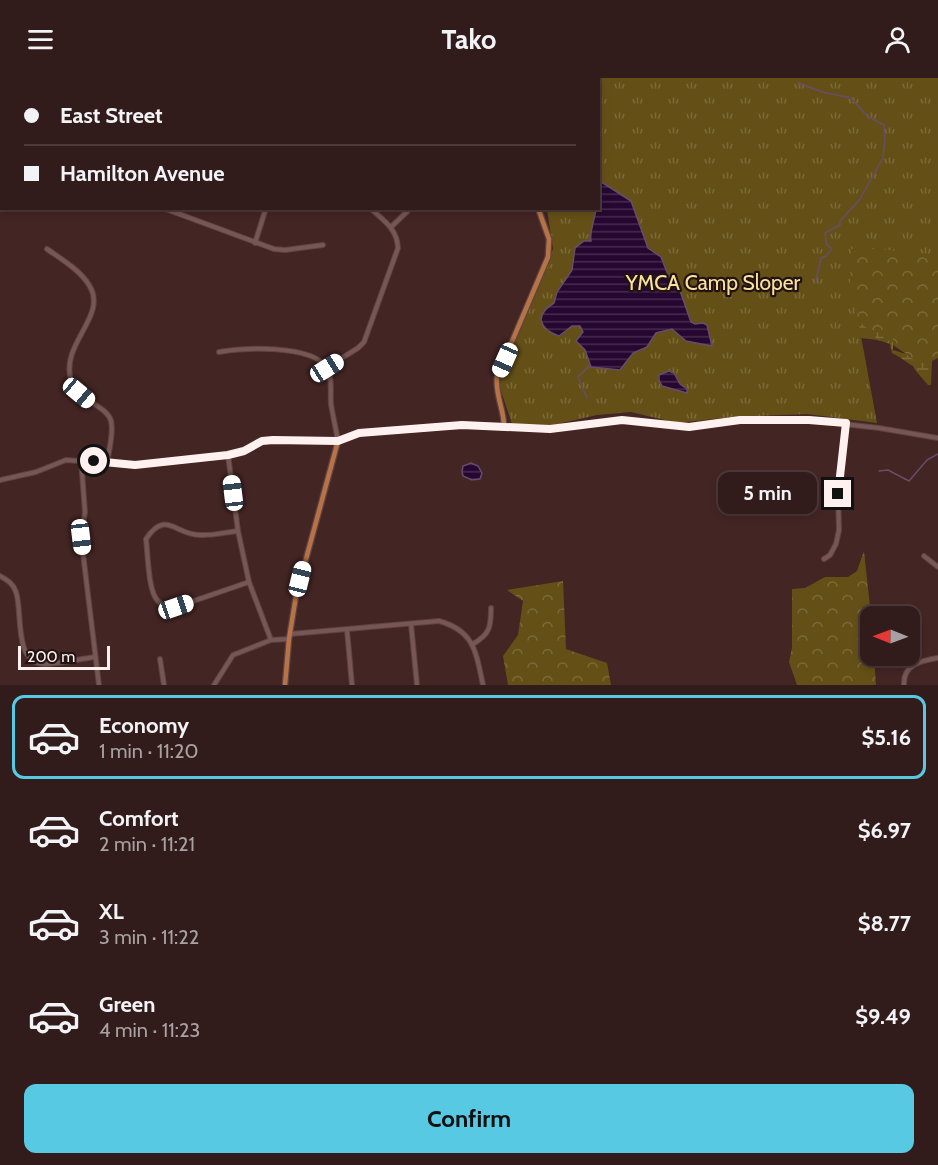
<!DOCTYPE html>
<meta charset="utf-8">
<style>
:root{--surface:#321c1b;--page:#3a2524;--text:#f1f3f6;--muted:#a8a1a3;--line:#4d3a3a;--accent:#58c9e3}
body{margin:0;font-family:Cabin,sans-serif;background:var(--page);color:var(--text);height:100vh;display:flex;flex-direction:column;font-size:22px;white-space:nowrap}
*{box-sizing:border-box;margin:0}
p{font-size:20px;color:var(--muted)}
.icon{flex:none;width:33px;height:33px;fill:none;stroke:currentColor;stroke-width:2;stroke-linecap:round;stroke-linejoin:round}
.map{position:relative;height:607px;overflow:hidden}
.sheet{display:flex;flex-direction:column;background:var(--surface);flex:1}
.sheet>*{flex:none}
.guide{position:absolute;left:0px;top:0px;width:600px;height:132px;box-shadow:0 3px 9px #0003,0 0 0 2px var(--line);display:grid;align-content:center;height:132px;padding:0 24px;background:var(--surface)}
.needle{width:39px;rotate:271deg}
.controls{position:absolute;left:860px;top:528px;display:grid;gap:12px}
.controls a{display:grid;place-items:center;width:60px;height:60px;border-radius:12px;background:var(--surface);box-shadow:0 3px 9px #0003,0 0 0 2px var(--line);font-size:30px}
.scale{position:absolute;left:18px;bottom:15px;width:92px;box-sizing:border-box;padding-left:6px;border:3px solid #fef1f0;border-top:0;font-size:16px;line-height:21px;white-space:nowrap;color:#fef1f0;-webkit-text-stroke:4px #201312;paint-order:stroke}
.end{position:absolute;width:27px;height:27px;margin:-14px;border:8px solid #fef1f0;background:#111;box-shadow:0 0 0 3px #111}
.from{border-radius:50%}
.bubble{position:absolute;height:42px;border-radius:12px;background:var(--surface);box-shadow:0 3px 9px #0003,0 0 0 2px var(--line);font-size:20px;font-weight:700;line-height:42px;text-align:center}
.car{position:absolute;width:18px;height:36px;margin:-18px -9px;border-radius:8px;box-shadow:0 0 4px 2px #0007;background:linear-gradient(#fff 24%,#345 0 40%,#fff 0 76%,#345 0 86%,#fff 0)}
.guide b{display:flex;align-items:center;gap:21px;height:57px;font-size:22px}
.guide b+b{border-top:2px solid var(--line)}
.guide i{width:15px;height:15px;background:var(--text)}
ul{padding:10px 0 0;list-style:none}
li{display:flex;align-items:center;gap:18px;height:84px;margin:0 12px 9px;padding:0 12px;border:3px solid transparent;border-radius:12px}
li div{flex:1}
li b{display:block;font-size:22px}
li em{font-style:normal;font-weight:700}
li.active{border-color:var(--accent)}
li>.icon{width:54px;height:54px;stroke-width:1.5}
.primary-button{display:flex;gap:12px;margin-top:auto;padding:12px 24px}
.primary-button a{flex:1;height:69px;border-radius:12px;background:var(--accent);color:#111;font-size:24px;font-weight:700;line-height:69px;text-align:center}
header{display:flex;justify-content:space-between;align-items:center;height:78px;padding:0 24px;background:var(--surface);font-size:27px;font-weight:700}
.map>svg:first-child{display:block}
.forest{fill:url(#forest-crowns)}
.wetland{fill:url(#wetland-marsh)}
.park{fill:url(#park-tufts)}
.water{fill:url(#water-rules);stroke:#674d6a;stroke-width:1.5}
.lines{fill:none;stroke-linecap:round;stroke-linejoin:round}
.stream{stroke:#674d6a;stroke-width:1.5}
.minor-casing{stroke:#5b4443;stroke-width:6}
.major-casing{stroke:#5b4443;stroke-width:7}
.minor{stroke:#785654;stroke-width:4}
.major{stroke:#b77246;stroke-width:4.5}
.route{stroke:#fef1f0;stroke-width:8}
.labels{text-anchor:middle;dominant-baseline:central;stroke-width:4.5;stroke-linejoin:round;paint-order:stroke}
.park-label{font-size:21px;fill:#fce19d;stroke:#201312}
</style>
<header><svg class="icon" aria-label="menu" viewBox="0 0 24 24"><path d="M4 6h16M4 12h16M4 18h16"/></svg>Tako<svg class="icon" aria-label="person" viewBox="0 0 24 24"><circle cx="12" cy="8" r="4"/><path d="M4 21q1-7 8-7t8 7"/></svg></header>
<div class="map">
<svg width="938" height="607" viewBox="0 0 938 607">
<defs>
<pattern id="forest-crowns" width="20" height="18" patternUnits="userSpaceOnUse" patternTransform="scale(1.5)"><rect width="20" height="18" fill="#645017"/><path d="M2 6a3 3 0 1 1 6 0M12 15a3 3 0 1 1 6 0" fill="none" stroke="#7b6a39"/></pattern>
<pattern id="wetland-marsh" width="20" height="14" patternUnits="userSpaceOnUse" patternTransform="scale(1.5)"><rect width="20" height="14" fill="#645017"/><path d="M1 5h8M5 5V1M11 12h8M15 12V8" fill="none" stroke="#7b6a39"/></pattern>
<pattern id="park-tufts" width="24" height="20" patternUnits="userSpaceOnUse" patternTransform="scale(1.5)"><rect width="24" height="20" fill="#645017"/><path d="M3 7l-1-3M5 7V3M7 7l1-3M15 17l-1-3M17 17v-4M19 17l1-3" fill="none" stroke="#7b6a39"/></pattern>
<pattern id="water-rules" width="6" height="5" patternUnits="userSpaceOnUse" patternTransform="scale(1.5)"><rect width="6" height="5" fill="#260731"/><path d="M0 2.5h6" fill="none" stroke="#472c4f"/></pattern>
</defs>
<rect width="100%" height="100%" fill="#432524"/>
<!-- forest -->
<g class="forest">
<polygon points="938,0 938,280 932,283 931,307 928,307 915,292 909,278 893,267 878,262 861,260 796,6"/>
<polygon points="864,473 871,538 870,578 874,578 876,607 797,607 789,584 792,570 792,511 805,510 825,499 848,499 857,493"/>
<polygon points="563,503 566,571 607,585 611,607 508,607 503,578 518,557 523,523 507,512"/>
</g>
<!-- wetland -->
<path class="wetland" d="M854,237C862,246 867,253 879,255L886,250L893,253V272L906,276L916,283H930L928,295C917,293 903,280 892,275L889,262L879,263L871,255L858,249Z"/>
<!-- park -->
<polygon class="park" points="535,0 938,0 938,177 851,168 850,208 858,242 877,345 807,336 733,339 677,345 631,334 597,337 553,347 512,346 498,304 553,171 547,131 598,130 598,2"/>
<!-- water -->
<g class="water">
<path d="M599,104L603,105L631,123L648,170L661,179L672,207L675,210H679L691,244L695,246L703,245L707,247L712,268L686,263L672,251L656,255L647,269L633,275L620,292L591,289L585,272L576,263L583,254L580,248H572L559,258C539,251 534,237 554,225L557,214L572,192L575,170L584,163H591C589,154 595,141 596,131L598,130Z"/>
<polygon points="669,293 674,295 680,306 687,311 687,315 662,308 659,302 659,297"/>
<polygon points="471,385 478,388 482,395 480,401 472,402 463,398 462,394 463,388"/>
</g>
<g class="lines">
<!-- stream -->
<g class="stream">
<polyline points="798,5 822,14 851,20 867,38 884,47 885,61 883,80 860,121 840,143 840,147 825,155 827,167 832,171 826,178 821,180 816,203"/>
<polyline points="587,320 578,299 590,287"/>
<polyline points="879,393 888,392 909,403 927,382 938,376"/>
</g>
<!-- minor casing -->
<g class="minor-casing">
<g id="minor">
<polyline points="163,130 274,171 285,172 323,167"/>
<polyline points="391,149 411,130"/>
<polyline points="255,165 266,130"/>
<path d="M47,171C61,181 80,192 89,207C109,238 60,265 71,302C78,324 107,327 111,343C114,355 109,372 107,384"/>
<path d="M326,290L358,270L364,264L398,170C397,150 383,142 370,130"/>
<polyline points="504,348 550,351 622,342 689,349 740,342 809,342 879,350 938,360"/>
<polyline points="228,377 238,453 249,504 271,562"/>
<polyline points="81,381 85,434 81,459 99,607"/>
<path d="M0,402L36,394L66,382L135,387L228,377L244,373L262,363L273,362L338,363C336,351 333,339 331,326C330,314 333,300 326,289C312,267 242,269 219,274"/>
<path d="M238,453C226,454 212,458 200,457C175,457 166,431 146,461C148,476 148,514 158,523C163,529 169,529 176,529L249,504"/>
<polyline points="924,478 938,489"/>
<polyline points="824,481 830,477 836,466 839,452 838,416 846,345"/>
<path d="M0,498C7,502 13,505 16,514C23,534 13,585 44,586C60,586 78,581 95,579"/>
<polyline points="411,546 417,607"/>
<polyline points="347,552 352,607"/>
<path d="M290,556L439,543C475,553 476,575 483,607"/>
<path d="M473,566C490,556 491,549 491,530"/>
<polyline points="160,581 164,607"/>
<polyline points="214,607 233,577 271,562 289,561"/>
<path d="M904,607C903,586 921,583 938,580"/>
</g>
</g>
<!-- major casing -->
<g class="major-casing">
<g id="major">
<polyline points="530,0 530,2"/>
<path d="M285,607L289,561L296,518L338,363L359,355L462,347L504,348C504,331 495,317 497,299L548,179L549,161L538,130"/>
</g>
</g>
<!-- minor -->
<use href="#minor" class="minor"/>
<!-- major -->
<use href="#major" class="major"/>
</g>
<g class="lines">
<!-- route -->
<polyline class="route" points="94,383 135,387 228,377 244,373 262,363 273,362 338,363 359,355 462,347 550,351 622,342 689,349 740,342 809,342 846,345 838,416"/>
</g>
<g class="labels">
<!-- park labels -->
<g class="park-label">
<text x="713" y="204">YMCA Camp Sloper</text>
</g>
</g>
</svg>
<div class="controls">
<a><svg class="needle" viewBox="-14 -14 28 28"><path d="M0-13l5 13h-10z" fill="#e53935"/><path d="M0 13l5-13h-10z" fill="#a8a1a3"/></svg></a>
</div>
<div class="scale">200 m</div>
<i class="end from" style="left:94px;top:383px"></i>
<i class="end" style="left:838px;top:416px"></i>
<div class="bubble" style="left:718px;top:394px;width:99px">5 min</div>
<i class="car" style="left:505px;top:282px;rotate:204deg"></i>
<i class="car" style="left:327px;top:290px;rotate:58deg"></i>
<i class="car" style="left:79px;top:315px;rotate:130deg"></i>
<i class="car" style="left:233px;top:415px;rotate:353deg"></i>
<i class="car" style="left:81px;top:459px;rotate:173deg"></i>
<i class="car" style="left:300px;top:501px;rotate:14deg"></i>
<i class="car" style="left:176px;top:529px;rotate:71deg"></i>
<div class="guide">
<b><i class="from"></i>East Street</b>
<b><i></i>Hamilton Avenue</b>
</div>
</div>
<section class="sheet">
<ul>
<li class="active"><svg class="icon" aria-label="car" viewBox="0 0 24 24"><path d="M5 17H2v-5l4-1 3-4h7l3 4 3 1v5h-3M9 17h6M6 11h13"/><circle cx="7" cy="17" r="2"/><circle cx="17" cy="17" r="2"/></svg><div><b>Economy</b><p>1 min · 11:20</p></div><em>$5.16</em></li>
<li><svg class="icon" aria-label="car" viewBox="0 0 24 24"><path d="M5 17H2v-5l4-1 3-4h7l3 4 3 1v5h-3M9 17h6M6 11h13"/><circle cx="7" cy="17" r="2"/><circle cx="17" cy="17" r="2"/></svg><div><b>Comfort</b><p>2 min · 11:21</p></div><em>$6.97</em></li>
<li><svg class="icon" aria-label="car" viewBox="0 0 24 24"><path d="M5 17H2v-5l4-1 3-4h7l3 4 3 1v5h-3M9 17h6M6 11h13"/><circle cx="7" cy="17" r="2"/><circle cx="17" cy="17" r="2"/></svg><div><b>XL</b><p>3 min · 11:22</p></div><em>$8.77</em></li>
<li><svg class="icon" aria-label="car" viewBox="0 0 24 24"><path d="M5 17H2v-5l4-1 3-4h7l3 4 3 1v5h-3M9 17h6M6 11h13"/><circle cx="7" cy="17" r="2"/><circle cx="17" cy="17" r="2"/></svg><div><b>Green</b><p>4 min · 11:23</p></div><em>$9.49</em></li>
</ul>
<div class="primary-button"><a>Confirm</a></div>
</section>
